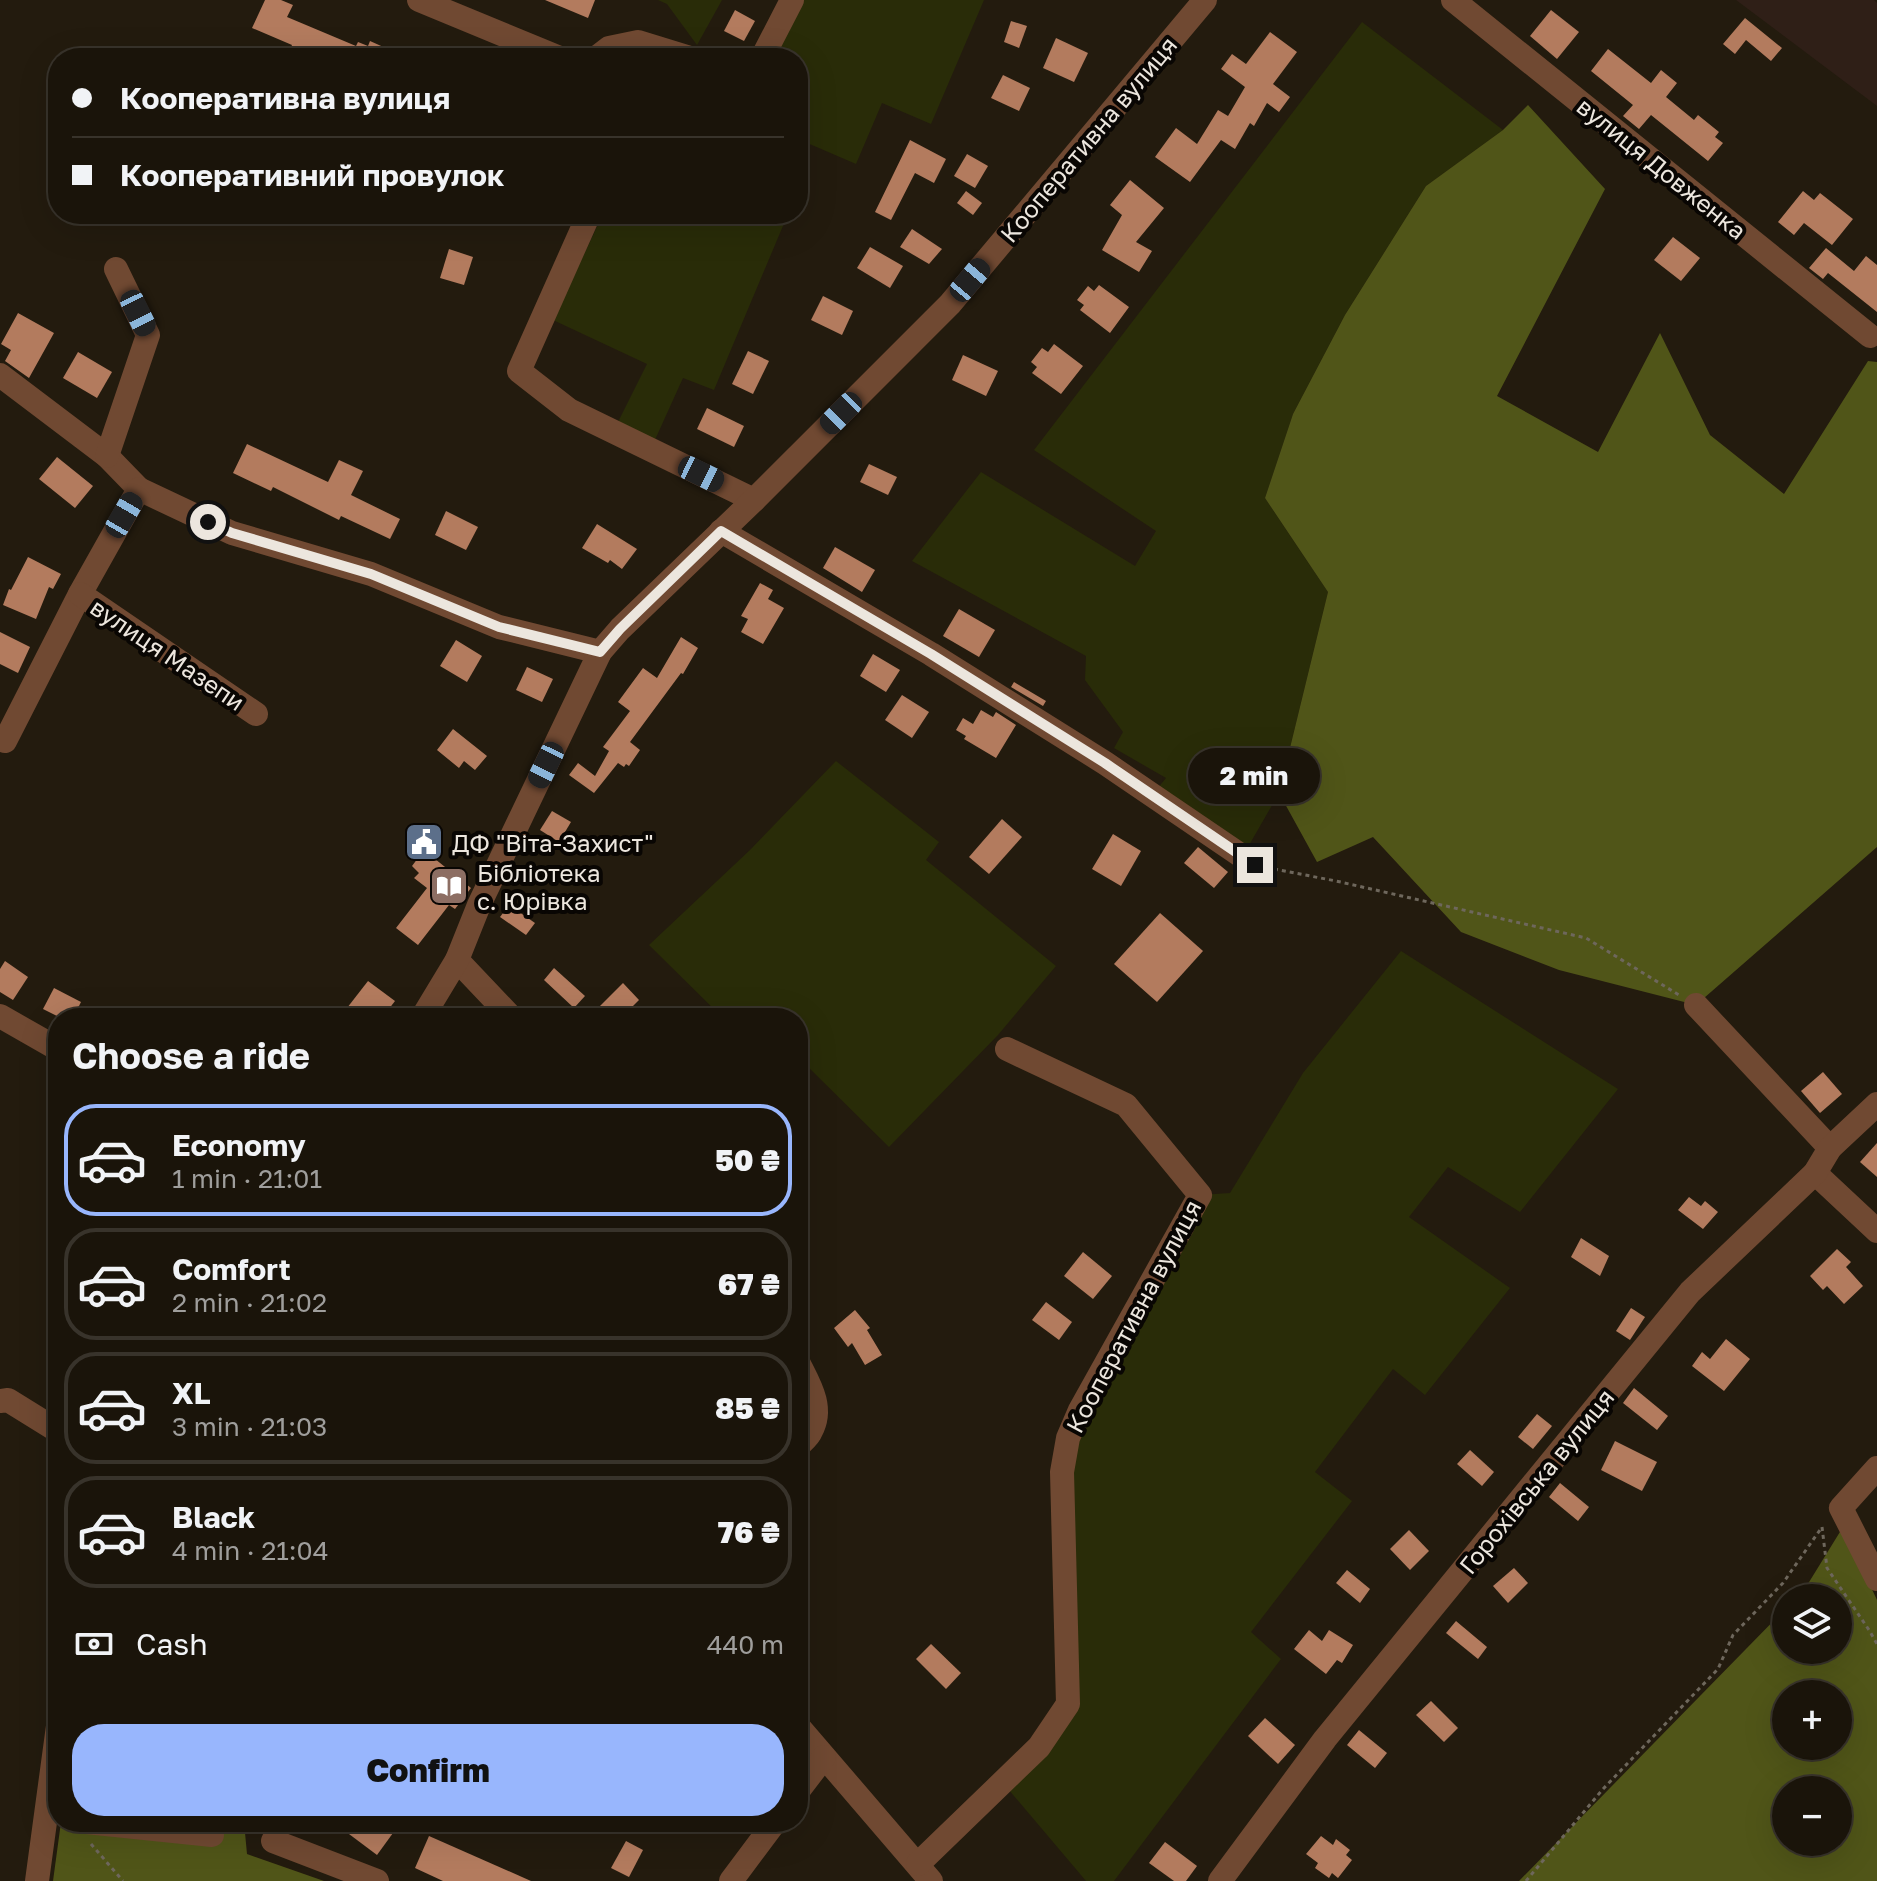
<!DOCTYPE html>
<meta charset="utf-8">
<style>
:root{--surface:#1a140a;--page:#231d13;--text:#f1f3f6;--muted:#9f9e9c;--line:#38332b;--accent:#98b6fd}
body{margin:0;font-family:"Golos Text",sans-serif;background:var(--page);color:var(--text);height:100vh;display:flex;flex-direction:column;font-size:30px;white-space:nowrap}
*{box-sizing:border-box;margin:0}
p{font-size:26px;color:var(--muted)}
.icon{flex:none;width:44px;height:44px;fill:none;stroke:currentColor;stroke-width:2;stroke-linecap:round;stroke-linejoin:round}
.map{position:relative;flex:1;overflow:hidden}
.panel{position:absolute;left:48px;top:1008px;width:760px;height:824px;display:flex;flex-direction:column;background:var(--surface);border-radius:32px;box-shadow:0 8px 32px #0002,0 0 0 2px var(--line)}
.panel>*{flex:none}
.banner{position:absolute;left:48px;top:48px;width:760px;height:176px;border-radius:32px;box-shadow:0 8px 32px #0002,0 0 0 2px var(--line);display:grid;align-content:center;height:176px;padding:0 24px;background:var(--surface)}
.tools{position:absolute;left:1772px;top:1584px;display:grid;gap:16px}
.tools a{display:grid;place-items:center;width:80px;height:80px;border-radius:50%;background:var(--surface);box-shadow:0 8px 32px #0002,0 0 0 2px var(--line);font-size:40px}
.end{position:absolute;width:36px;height:36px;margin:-18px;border:10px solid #ece6de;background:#111;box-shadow:0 0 0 4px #111}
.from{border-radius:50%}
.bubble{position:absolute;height:56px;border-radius:28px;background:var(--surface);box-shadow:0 8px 32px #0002,0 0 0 2px var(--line);font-size:26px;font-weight:800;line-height:56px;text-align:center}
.car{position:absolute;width:24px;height:48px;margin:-24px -12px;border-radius:10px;box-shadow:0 0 6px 2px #0007;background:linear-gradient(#222 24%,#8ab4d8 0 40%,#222 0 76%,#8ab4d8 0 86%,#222 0)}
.banner b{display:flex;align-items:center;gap:28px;height:76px;font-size:30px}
.banner b+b{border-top:2px solid var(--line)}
.banner i{width:20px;height:20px;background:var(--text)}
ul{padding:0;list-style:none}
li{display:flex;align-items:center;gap:24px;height:112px;margin:0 16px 12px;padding:0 8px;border:4px solid var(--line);border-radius:32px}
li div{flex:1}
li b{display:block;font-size:30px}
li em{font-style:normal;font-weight:800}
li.selected{border-color:var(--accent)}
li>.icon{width:72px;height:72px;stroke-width:1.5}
h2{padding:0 24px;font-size:36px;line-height:96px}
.pay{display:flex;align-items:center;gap:20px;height:88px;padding:0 24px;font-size:30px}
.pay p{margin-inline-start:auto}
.cta{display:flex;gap:16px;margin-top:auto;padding:16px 24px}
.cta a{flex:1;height:92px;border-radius:32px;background:var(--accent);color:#111;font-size:32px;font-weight:800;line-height:92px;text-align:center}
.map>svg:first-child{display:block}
.industrial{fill:#2f1f17}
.green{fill:#292c08}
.forest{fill:#505518;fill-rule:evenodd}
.building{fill:#b37b5e}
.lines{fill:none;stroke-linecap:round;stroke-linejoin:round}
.path{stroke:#6e675c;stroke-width:3;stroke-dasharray:4 4;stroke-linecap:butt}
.minor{stroke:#704932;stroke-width:24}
.route{stroke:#ece6de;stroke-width:10}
.labels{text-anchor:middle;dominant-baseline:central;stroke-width:8;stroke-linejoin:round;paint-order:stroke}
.street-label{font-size:24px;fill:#ece6de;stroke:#090603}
.poi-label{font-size:24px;fill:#ece6de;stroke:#090603;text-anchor:start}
</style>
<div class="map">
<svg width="1877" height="1881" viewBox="0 0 1877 1881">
<rect width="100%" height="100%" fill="#231b0e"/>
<!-- industrial -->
<polygon class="industrial" points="1736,0 1874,0 1877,3 1877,106"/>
<!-- green -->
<g class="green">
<polygon points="658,0 722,0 697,45 667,4"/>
<polygon points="801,0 984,0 931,124 882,103 856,164 798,139 798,58 771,58"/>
<polygon points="1362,22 1503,130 1426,186 1345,315 1293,414 1265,498 1328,592 1279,793 1248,847 1157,789 1166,778 1114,748 1123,732 1085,680 1086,656 912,561 981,472 1135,566 1156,531 1034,450"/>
<polygon points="603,214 788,214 714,390 683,378 654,442 618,422 647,364 553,320"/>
<polygon points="836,761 939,842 926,860 1056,966 998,1035 889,1147 798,1057 798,1018 723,1018 649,945 750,850"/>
<polygon points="1401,951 1618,1089 1520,1212 1448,1167 1409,1217 1510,1288 1425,1395 1393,1369 1315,1472 1352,1501 1251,1632 1281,1659 1114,1881 1086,1881 1003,1783 1068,1704 1062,1472 1200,1195 1230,1193 1303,1073"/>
</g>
<!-- forest -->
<g class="forest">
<polygon points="1528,105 1605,189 1497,396 1598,452 1660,333 1710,435 1784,494 1868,361 1877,362 1877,847 1696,1005 1559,970 1461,932 1373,837 1317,862 1279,793 1328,592 1265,498 1293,414 1345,315 1426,186 1503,130"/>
<path d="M1843,1527L1877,1600V1881H1519L1786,1608V1650H1838V1598H1795L1806,1587ZM1786,1694H1838V1746H1786ZM1786,1790H1838V1842H1786Z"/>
<polygon points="61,1822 244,1822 247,1854 324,1881 53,1881"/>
</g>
<!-- building -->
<g class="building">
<polygon points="265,0 281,0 293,5 287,17 356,46 358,42 368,46 370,41 408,58 286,58 292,45 252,28"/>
<polygon points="545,0 595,0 588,18"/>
<polygon points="735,10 755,21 744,41 724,31"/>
<polygon points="1551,10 1579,32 1557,59 1530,36"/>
<polygon points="1745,18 1782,48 1771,61 1746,40 1735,54 1723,44"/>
<polygon points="1011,21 1027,26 1019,48 1004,42"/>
<polygon points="1270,32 1297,52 1273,84 1290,97 1279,112 1267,103 1254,126 1250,123 1235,149 1221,140 1190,182 1155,157 1176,128 1197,144 1218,110 1228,116 1245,87 1221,69 1232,54 1246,64"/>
<polygon points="1056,38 1088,53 1074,82 1043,68"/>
<polygon points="1608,49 1651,83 1661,70 1677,83 1666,97 1694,120 1698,115 1719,132 1715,137 1723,143 1708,161 1651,115 1639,129 1623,116 1633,105 1591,71"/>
<polygon points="1003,75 1030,88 1019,111 991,98"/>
<polygon points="910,140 946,159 934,183 915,173 891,220 875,212"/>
<polygon points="967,154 988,166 975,188 954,176"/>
<polygon points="1130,180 1164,208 1136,242 1152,251 1139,272 1102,250 1122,215 1110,205"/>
<polygon points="966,191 982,203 973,215 957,203"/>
<polygon points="1803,191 1814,200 1820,193 1853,219 1832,245 1804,223 1794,235 1778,222"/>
<polygon points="912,229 942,249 929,264 900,247"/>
<polygon points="1673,237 1700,258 1681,281 1654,260"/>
<polygon points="870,247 903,266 890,288 857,268"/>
<polygon points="1826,248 1854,271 1866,256 1877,265 1877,312 1828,273 1823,279 1809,268"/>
<polygon points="449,249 473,257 464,285 440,278"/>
<polygon points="1099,285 1129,307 1110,333 1080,310 1084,305 1077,300 1088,286 1094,291"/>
<polygon points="823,296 853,311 842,335 811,320"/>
<polygon points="18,313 54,333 29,378 5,361 11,350 1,344"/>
<polygon points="1054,344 1083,366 1061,394 1032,373 1037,367 1031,362 1042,348 1048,352"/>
<polygon points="748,351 769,361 753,394 732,384"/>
<polygon points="78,352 112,372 97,398 63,378"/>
<polygon points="963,355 998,371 986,396 952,380"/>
<polygon points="707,408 744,426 734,447 697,429"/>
<polygon points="247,444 328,482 339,460 363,471 351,495 400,519 390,539 341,516 339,520 273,487 271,491 233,473"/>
<polygon points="57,457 93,486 75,508 39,479"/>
<polygon points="869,464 897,477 888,495 860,482"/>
<polygon points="446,511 478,527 466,550 435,535"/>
<polygon points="597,524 637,549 622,569 610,560 608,563 582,548"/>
<polygon points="835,547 875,570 862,592 823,568"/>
<polygon points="28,557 61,574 53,589 49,587 36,619 3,605 9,589 11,590"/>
<polygon points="760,583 773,590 768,599 784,608 763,644 741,632 748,619 741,616"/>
<polygon points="959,609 995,630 979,657 943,636"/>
<polygon points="0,632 30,647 18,673 0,664"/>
<polygon points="681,637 698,648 683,674 681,673 630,742 640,750 629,766 626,764 624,767 618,763 594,793 569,775 578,763 595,776 609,751 603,747 630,711 618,702 643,668 657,678"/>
<polygon points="456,640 482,656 467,682 440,666"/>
<polygon points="873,654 900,670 886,692 860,676"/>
<polygon points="527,667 553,679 542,702 516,690"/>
<polygon points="1014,682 1046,701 1043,706 1011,687"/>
<polygon points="902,695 929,712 912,738 885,720"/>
<polygon points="981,710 993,717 996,712 1016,725 996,758 964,739 966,736 956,730 963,718 973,724"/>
<polygon points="453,729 487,756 475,770 464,761 459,768 437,750"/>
<polygon points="552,811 571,822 559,842 540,830"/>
<polygon points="1002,819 1022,837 989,874 969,857"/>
<polygon points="1113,834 1141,851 1121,886 1092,869"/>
<polygon points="1198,847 1228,872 1214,888 1184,863"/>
<polygon points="424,850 471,888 455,909 449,905 418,945 396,928 427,888 414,878 419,873 412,866"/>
<polygon points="509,905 535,923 526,935 500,917"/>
<polygon points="1160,913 1203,951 1157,1002 1114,964"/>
<polygon points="5,961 28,977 13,1000 0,992 0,969"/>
<polygon points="554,968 585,996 574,1008 544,980"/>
<polygon points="368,981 395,1001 382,1018 360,1018 347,1008"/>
<polygon points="623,983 639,1000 621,1018 588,1018"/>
<polygon points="54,988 81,1002 73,1018 61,1018 43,1009"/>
<polygon points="1823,1072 1842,1094 1820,1113 1801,1091"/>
<polygon points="1877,1143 1877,1177 1860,1162"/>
<polygon points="1689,1197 1701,1206 1705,1201 1718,1212 1703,1229 1678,1210"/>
<polygon points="1581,1238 1609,1256 1600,1276 1571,1257"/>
<polygon points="1837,1249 1851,1262 1846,1267 1863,1286 1844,1304 1827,1286 1823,1290 1810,1276"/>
<polygon points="1083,1252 1112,1276 1093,1299 1064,1276"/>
<polygon points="1046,1302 1072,1322 1059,1340 1032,1320"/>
<polygon points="1631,1308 1645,1317 1630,1340 1616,1331"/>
<polygon points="855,1310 870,1328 867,1330 882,1355 865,1365 852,1343 848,1347 834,1328"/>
<polygon points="1726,1339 1750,1359 1724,1391 1692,1366 1702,1352 1710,1359"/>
<polygon points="1634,1388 1668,1416 1657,1430 1623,1403"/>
<polygon points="1537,1414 1552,1426 1533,1449 1518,1437"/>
<polygon points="1615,1441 1657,1462 1642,1491 1601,1470"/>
<polygon points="1470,1450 1494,1472 1482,1486 1457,1464"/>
<polygon points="1560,1483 1589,1507 1578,1521 1549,1497"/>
<polygon points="1409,1530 1429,1551 1410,1570 1390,1549"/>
<polygon points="1514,1568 1528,1583 1508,1603 1493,1586"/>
<polygon points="1347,1570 1370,1589 1360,1603 1336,1583"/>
<polygon points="1456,1621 1487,1647 1478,1659 1446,1633"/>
<polygon points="1309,1630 1322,1641 1329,1630 1353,1645 1342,1663 1337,1660 1326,1674 1294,1649"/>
<polygon points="931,1644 961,1673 946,1689 916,1659"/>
<polygon points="1431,1701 1458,1728 1444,1742 1416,1715"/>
<polygon points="1265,1718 1295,1745 1278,1764 1248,1736"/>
<polygon points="1359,1730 1387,1753 1375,1768 1347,1745"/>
<polygon points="333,1822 401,1822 377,1855"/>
<polygon points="429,1836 531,1881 443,1881 415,1868"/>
<polygon points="1321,1836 1333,1845 1336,1839 1350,1850 1346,1855 1352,1860 1338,1878 1332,1873 1329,1878 1315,1868 1318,1863 1306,1854"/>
<polygon points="626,1841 643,1850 629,1877 611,1868"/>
<polygon points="1165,1842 1197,1866 1186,1881 1174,1881 1149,1863"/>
</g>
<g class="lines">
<!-- path -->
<g class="path">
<polyline points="1274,869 1336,881 1586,938 1679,995"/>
<polyline points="1822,1527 1827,1568 1869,1630 1877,1644"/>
<polyline points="91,1844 123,1881"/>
<polyline points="1526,1881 1603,1789 1718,1669 1733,1635 1783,1583 1822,1527"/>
</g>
<!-- minor -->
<g class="minor">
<polyline points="419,0 560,58"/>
<polyline points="1453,0 1870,336"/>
<polyline points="596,58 609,48 638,42 690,58"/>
<polyline points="762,58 792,0"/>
<polyline points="589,214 519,371 569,410 754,500"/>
<polyline points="0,375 107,456 139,489 80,594 5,741"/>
<polyline points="107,456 148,335 116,269"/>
<polyline points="139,489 232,533 371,574 499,627 600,652"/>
<polyline points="721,531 931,654 1105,763 1255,865"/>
<polyline points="80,594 256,714"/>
<polyline points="457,960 512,1018"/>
<polyline points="1696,1005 1830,1148"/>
<polyline points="0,1016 58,1049"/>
<polyline points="422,1018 457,960 479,905 600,652 620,629 754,500 950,304 1205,0"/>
<polyline points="1815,1173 1877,1231"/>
<path d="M798,1362C809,1384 824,1407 811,1431C809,1437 802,1442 798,1446"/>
<polyline points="0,1401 8,1400 58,1431"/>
<polyline points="1877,1468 1841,1508 1877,1579"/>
<polyline points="798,1726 931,1881"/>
<polyline points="798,1791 824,1757"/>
<polyline points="86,1822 212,1835"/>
<polyline points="273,1841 377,1881"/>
<polyline points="918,1864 1039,1747 1068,1704 1062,1472 1068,1438 1080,1410 1200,1195 1126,1105 1007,1049"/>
<polyline points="37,1881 58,1726"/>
<polyline points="731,1881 775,1822"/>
<polyline points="1220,1881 1325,1739 1690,1292 1815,1173 1830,1148 1877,1104"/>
</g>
</g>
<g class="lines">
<!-- route -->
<polyline class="route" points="208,522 232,533 371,574 499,627 600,652 620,629 721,531 931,654 1105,763 1255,865"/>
</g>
<!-- icons -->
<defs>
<g id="civic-square" transform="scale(2)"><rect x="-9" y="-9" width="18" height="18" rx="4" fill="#5c6f8a" stroke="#090603"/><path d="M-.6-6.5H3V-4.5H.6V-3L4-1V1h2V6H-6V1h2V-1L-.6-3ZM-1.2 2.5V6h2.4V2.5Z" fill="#fff"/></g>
<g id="library-square" transform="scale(2)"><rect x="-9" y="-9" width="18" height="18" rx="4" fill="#8d6e63" stroke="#090603"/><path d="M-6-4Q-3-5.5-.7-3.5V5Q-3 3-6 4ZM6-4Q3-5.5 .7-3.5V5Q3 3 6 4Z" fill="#fff"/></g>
</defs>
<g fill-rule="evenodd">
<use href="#civic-square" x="424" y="842"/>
<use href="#library-square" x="449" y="886"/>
</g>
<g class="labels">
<!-- street labels -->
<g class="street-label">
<text transform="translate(1088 139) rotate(-50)">Кооперативна вулиця</text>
<text transform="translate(1662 168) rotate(39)">вулиця Довженка</text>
<text transform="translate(168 654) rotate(34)">вулиця Мазепи</text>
<text transform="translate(1133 1316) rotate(-62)">Кооперативна вулиця</text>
<text transform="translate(1536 1481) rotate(-51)">Горохівська вулиця</text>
</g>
<!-- poi labels -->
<g class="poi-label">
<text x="452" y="842">ДФ "Віта-Захист"</text>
<text x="477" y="872">Бібліотека<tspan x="477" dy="28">с. Юрівка</tspan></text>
</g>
</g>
</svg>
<div class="tools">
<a><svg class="icon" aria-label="layers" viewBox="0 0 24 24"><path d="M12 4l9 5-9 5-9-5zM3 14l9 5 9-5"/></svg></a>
<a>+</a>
<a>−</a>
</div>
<i class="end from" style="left:208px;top:522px"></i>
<i class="end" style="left:1255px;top:865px"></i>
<div class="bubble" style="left:1188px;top:748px;width:132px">2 min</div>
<i class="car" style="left:970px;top:280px;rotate:40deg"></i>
<i class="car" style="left:138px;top:313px;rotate:154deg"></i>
<i class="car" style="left:841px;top:413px;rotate:225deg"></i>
<i class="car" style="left:701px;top:474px;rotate:116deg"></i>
<i class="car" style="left:124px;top:515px;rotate:30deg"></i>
<i class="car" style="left:546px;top:765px;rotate:206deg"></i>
<div class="banner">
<b><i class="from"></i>Кооперативна вулиця</b>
<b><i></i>Кооперативний провулок</b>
</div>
<section class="panel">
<h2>Choose a ride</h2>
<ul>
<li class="selected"><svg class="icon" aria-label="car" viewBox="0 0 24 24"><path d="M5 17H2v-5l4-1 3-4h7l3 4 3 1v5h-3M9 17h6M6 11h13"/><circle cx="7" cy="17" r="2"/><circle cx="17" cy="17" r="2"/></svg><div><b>Economy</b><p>1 min · 21:01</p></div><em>50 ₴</em></li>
<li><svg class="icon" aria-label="car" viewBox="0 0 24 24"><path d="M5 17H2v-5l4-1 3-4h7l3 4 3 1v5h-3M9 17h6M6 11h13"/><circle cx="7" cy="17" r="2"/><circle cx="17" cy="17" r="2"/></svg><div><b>Comfort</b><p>2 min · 21:02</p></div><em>67 ₴</em></li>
<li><svg class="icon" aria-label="car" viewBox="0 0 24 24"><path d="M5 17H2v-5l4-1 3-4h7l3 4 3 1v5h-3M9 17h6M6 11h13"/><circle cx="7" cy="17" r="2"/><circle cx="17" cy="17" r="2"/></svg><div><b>XL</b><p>3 min · 21:03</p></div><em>85 ₴</em></li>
<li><svg class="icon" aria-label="car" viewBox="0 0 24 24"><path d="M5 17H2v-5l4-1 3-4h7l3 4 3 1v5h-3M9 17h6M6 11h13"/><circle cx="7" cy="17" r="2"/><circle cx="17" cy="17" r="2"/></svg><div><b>Black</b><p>4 min · 21:04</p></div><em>76 ₴</em></li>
</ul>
<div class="pay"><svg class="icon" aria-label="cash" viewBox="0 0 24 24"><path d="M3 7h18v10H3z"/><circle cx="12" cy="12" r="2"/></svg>Cash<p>440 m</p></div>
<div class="cta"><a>Confirm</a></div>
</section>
</div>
